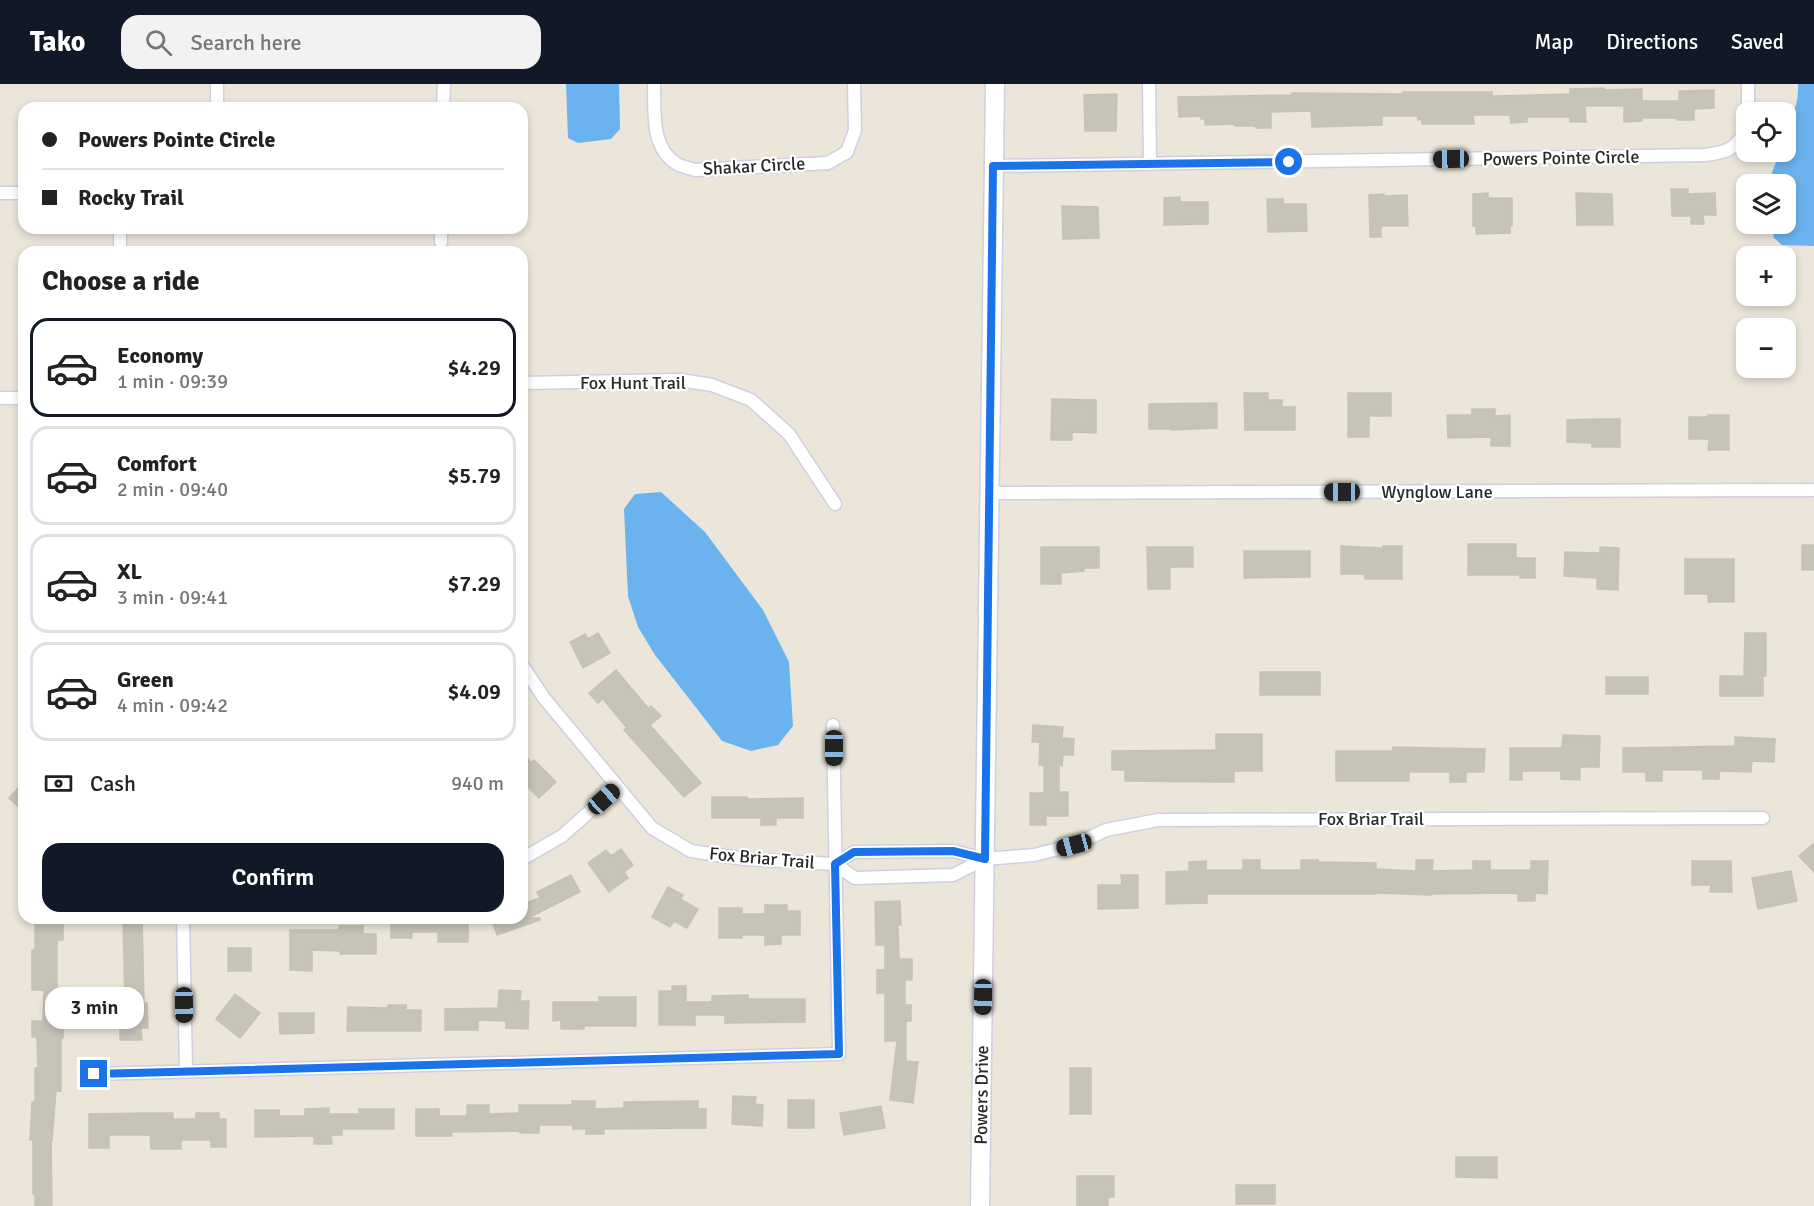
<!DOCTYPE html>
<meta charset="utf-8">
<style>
:root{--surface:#fff;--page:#f2f2f2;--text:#222;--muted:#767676;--line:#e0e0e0;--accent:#111827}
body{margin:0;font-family:Signika,sans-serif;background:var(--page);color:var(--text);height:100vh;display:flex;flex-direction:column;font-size:22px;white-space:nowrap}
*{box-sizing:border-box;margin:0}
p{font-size:20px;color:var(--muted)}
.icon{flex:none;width:33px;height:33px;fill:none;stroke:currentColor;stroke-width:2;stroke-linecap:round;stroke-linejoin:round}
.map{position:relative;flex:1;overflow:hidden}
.drawer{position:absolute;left:18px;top:162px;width:510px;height:678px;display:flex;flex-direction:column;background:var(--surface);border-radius:18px;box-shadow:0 3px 9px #0003}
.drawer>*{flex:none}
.top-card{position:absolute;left:18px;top:18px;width:510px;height:132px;border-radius:18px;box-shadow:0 3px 9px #0003;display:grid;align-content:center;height:132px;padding:0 24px;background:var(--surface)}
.tools{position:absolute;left:1736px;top:18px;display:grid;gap:12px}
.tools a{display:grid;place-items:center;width:60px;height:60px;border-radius:12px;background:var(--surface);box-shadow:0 3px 9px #0003;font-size:30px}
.end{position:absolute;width:27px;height:27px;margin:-14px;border:8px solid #1a73e8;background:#fff;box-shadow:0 0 0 3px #fff}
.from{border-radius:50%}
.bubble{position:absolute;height:42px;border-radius:18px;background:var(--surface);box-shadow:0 3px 9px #0003;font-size:20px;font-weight:600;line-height:42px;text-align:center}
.car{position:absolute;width:18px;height:36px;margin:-18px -9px;border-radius:8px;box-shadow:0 0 4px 2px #0007;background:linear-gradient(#222 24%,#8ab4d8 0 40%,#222 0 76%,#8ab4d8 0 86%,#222 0)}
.top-card b{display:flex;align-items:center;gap:21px;height:57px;font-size:22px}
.top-card b+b{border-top:2px solid var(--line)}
.top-card i{width:15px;height:15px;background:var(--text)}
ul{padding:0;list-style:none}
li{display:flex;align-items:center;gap:18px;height:99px;margin:0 12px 9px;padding:0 12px;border:3px solid var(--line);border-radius:18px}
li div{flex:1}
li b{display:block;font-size:22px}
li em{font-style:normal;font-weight:600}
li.active{border-color:var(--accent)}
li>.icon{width:54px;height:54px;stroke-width:1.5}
h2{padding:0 24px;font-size:27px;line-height:72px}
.pay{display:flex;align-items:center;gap:15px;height:66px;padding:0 24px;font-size:22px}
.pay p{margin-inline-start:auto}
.cta{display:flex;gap:12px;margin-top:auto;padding:12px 24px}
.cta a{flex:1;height:69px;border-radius:18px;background:var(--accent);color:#fff;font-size:24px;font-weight:600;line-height:69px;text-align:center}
header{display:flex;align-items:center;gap:36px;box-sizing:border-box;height:84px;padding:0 30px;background:var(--accent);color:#fff}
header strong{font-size:28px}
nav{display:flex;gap:33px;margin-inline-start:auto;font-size:21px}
.search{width:420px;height:54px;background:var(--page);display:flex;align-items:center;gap:15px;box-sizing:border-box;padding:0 21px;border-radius:18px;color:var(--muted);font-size:22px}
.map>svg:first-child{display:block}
.water{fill:#6bb3ee}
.building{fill:#c6c3b9;stroke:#c6c3b3;stroke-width:1.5}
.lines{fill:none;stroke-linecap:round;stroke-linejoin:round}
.street-casing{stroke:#cfcfe1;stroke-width:15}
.secondary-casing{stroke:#cfcfe1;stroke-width:21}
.street{stroke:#fff;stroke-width:12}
.secondary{stroke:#fff;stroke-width:18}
.route{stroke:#1a73e8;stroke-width:8}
.labels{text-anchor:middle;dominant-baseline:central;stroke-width:4.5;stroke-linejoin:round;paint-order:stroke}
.street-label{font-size:18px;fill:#282828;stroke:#fff}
</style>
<header>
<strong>Tako</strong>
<div class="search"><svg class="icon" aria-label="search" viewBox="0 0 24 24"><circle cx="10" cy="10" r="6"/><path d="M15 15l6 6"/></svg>Search here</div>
<nav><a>Map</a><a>Directions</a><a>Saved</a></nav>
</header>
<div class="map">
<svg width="1814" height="1122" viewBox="0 0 1814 1122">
<rect width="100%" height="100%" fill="#ebe6d9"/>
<!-- water -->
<g class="water">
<polygon points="566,0 619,0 620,45 611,55 578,59 568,54"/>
<path d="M1798,0H1814V162L1782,161L1774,154L1771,140H1785V100H1771L1772,88L1780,68H1785C1785,45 1800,23 1798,0Z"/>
<polygon points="661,408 705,448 763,526 789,578 793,642 778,661 751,667 722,657 655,571 638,543 628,512 624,425 635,410"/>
</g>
<!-- building -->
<g class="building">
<polygon points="1604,4 1604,6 1642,5 1642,17 1679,17 1679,7 1714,6 1714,24 1694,25 1694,36 1677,36 1677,34 1642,34 1642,37 1624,38 1624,22 1585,22 1586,38 1570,38 1570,33 1527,33 1527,38 1511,39 1510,31 1473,31 1474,40 1422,40 1422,35 1418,36 1418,32 1382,32 1382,41 1312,43 1311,27 1271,28 1271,44 1256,44 1256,42 1235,42 1235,40 1205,41 1205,35 1201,35 1201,32 1179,33 1178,13 1292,11 1292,9 1403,10 1403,8 1492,8 1492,12 1570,10 1570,5"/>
<polygon points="1117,10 1116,47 1085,47 1084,11"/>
<polygon points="1671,105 1688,105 1688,110 1715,109 1716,131 1703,131 1704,140 1691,140 1691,132 1672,132"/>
<polygon points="1488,109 1488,114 1512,114 1512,142 1510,142 1510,149 1476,150 1476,142 1473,142 1473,110"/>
<polygon points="1576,109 1612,110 1613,141 1577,141"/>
<polygon points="1384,110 1384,112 1407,111 1408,142 1381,142 1381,153 1370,153 1369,111"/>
<polygon points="1180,113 1180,118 1208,118 1208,140 1164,141 1164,114"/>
<polygon points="1267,115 1283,115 1283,120 1306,120 1307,147 1268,148"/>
<polygon points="1062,122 1098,123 1099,154 1063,155"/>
<polygon points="1244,309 1268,309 1268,316 1282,316 1282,323 1295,323 1295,346 1245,346"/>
<polygon points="1348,309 1391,309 1391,332 1369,332 1369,353 1348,353"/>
<polygon points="1052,315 1096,316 1096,349 1072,348 1072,356 1051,356"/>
<polygon points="1217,319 1217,344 1172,346 1172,345 1149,345 1149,320"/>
<polygon points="1472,325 1495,325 1495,332 1510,331 1510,362 1491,362 1491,353 1448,354 1447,331 1472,331"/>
<polygon points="1708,331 1729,331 1729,366 1708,366 1709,355 1689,355 1689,333 1708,333"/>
<polygon points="1595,335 1620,335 1620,363 1592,363 1592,359 1567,358 1567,336"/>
<polygon points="1468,460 1516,460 1516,474 1535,474 1535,494 1520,494 1520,491 1468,491"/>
<rect x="1802" y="461" width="12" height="25"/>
<polygon points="1341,462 1383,464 1383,462 1402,462 1402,495 1365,495 1364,490 1341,490"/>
<polygon points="1041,463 1099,463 1099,484 1084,484 1084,487 1061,489 1061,500 1041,500"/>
<polygon points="1147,463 1193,463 1193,483 1170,483 1170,505 1148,505"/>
<polygon points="1600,463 1619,464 1618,506 1597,505 1597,494 1564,492 1565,468 1600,469"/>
<polygon points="1244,467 1310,467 1310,493 1244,494"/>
<polygon points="1685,475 1734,475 1734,518 1708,518 1708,510 1685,510"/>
<polygon points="598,549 610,569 583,584 570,558 585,550 588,555"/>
<polygon points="1745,549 1766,549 1766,592 1763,592 1763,612 1720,612 1720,592 1744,592"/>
<polygon points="616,586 648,624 651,622 661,632 650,641 701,699 684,713 624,646 627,644 603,615 598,619 589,609"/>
<rect x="1260" y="588" width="60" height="23"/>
<rect x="1606" y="593" width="42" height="17"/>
<polygon points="1033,641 1063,643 1062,654 1074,655 1073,671 1063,671 1062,682 1059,681 1059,708 1068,708 1068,732 1046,732 1046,741 1030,741 1030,709 1044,709 1044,681 1039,681 1040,658 1032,658"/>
<polygon points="1216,650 1262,650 1262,687 1234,687 1234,698 1217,698 1125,697 1125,686 1112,686 1112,667 1216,666"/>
<polygon points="1563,651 1600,652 1599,683 1580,683 1580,696 1561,695 1561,687 1522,687 1522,696 1510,696 1510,664 1562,664"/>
<polygon points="1735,653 1775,655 1774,678 1752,677 1751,688 1719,687 1719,695 1703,695 1703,686 1662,686 1662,697 1646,697 1646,688 1623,688 1623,664 1735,662"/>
<polygon points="1393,663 1485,665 1484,688 1466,688 1466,698 1450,698 1450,688 1409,688 1409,697 1336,697 1336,667 1393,667"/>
<polygon points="522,665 531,679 534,676 556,698 539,714 522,697"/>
<polygon points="24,698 24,728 9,714"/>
<polygon points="712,713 747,713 747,715 803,714 803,734 776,734 776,741 761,741 761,734 712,734"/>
<polygon points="1814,759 1814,788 1799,772"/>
<polygon points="621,765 633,781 624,788 628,794 609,808 588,779 606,766 611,772"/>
<polygon points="1243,776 1260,776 1260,786 1301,786 1301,776 1318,776 1318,778 1376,779 1376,785 1416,787 1416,776 1433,776 1432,787 1473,786 1473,777 1490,777 1490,786 1531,786 1531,777 1548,777 1547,810 1535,809 1535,817 1518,817 1518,810 1509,809 1431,810 1431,811 1376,809 1376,810 1207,810 1207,819 1166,820 1166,788 1189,787 1189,778 1206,777 1206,786 1243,786"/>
<polygon points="1692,777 1731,777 1732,808 1710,808 1711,801 1692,801"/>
<polygon points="1791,787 1797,817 1758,825 1752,794"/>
<polygon points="571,791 580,808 528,834 540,834 540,836 497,851 491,834 522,834 522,820 540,814 537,808"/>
<polygon points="1121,791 1138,791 1138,824 1098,825 1098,801 1122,801"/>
<polygon points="668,803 683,811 680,815 698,825 687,844 674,837 670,843 652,833"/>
<polygon points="900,817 901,841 898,841 899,875 912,875 912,896 905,896 905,921 911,921 911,937 906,937 906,977 918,978 913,1019 890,1016 897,957 885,957 885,909 877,909 877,886 885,886 885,861 876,861 875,818"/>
<polygon points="765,821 787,821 787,827 800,827 800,851 781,851 781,860 765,861 765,851 741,851 742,854 719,854 719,824 742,824 742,830 765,830"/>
<polygon points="35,834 63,834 63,856 57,856 57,920 63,920 63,954 61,954 61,1007 56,1007 52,1057 51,1057 52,1122 35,1122 35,1110 33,1110 33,1056 30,1056 32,1018 35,1018 35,984 38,984 37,953 32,953 32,937 43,937 44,906 32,906 32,866 35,866"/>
<polygon points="123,834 142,834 144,919 147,919 148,944 141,944 142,956 120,956 120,920 125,920"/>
<polygon points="391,834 424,834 424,837 468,836 468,858 438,858 438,848 412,848 412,854 391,854"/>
<polygon points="339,842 363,842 363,850 376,850 376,870 340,870 340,867 312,866 312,887 290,886 290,846 339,846"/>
<rect x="228" y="864" width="23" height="23"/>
<polygon points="672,902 686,902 686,918 712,918 712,912 748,911 748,915 805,915 805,938 725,939 725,931 695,931 695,941 659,941 659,907 672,907"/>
<polygon points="499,906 521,907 520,917 529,917 528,945 506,944 506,937 478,936 478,946 445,946 445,925 498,924"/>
<polygon points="235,910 260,929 240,954 216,935"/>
<polygon points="599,913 636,913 636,942 584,942 584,945 561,945 561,936 553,937 553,918 599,918"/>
<polygon points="388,921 406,921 406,926 421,926 421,947 347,947 348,923 388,924"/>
<polygon points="279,929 314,929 314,949 280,950"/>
<rect x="1070" y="984" width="21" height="46"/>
<polygon points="733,1012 756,1013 755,1020 763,1021 762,1042 732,1040"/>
<rect x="788" y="1016" width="26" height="28"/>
<polygon points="572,1017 595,1017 595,1025 624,1024 624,1018 698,1017 698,1025 706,1025 706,1044 604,1045 604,1050 586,1050 586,1045 573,1045 573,1041 539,1041 539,1049 520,1049 520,1047 451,1048 452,1052 416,1052 416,1025 439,1025 439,1032 467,1032 467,1021 489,1021 489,1030 519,1029 519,1021 572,1021"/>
<polygon points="881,1022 885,1044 844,1051 840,1029"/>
<polygon points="329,1024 329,1030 359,1030 359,1025 394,1025 394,1045 342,1045 342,1051 331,1051 332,1060 314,1060 314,1052 255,1053 255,1026 279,1026 279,1032 305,1032 305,1025"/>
<polygon points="150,1029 173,1029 173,1035 196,1035 196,1029 219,1029 219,1035 226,1035 226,1063 211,1063 211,1056 181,1056 181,1065 151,1065 150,1051 109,1051 109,1064 89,1064 89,1030"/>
<polygon points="1456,1073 1497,1073 1497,1094 1456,1093"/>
<polygon points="1077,1092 1114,1092 1114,1113 1108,1113 1108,1122 1077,1122"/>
<rect x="1236" y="1101" width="39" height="19"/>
</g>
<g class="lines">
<!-- street casing -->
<g class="street-casing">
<g id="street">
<polyline points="217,0 217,24"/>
<path d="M654,0C655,28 650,63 677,80C682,83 690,84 695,86L828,79L847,68L855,46L854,0"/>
<polyline points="1149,0 1150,80"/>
<polyline points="443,24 444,0"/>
<polyline points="1748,28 1748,0"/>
<path d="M993,82L1705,71C1727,68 1735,66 1746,46"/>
<polyline points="0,109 24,109"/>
<polyline points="120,144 120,168"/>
<polyline points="441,158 441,144"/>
<polyline points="522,299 680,296 712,301 751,316 789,350 835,420"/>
<polyline points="0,314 24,314"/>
<polyline points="989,409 1814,406"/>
<polyline points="522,581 544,614 652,744 691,767 745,775 835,780 855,794 953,791 985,775"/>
<polyline points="522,775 562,752 617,703"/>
<polyline points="835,780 854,768 953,767 985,775 1034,771 1074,761 1106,746 1158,736 1763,734"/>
<polyline points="183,834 186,987"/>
<polyline points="94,990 839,970 833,641"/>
</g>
</g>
<!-- secondary casing -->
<g class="secondary-casing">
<g id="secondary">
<path id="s1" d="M980,1122L995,0"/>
</g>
</g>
<!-- street -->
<use href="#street" class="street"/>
<!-- secondary -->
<use href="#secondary" class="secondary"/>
</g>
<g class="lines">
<!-- route -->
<polyline class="route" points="94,990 839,970 835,780 854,768 953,767 985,775 993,82 1289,78"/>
</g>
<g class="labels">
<!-- street labels -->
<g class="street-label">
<text transform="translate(1561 74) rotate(-1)">Powers Pointe Circle</text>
<text transform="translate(754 82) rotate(-3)">Shakar Circle</text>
<text x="633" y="299">Fox Hunt Trail</text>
<text x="1437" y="408">Wynglow Lane</text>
<text x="1371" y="735">Fox Briar Trail</text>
<text transform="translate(762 774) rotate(5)">Fox Briar Trail</text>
<text stroke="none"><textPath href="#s1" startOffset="111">Powers Drive</textPath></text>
</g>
</g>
</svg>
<div class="tools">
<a><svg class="icon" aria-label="locate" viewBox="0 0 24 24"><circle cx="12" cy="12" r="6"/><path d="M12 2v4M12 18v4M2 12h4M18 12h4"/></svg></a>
<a><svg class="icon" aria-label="layers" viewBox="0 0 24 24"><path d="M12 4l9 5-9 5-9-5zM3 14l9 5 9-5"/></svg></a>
<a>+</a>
<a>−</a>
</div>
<i class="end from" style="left:1289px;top:78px"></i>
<i class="end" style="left:94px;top:990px"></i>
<div class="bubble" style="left:45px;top:903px;width:99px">3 min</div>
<i class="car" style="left:1451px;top:75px;rotate:269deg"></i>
<i class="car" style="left:1342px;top:408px;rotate:270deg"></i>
<i class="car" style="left:834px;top:664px;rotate:180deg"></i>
<i class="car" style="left:604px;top:715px;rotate:48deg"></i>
<i class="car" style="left:1074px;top:761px;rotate:255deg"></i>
<i class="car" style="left:983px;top:913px;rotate:181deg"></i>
<i class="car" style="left:184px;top:921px;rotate:179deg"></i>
<div class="top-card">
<b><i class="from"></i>Powers Pointe Circle</b>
<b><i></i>Rocky Trail</b>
</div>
<section class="drawer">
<h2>Choose a ride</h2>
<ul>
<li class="active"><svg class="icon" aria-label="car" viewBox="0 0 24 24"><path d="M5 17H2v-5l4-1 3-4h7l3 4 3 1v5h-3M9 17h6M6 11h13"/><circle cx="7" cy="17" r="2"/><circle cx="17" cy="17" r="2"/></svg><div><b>Economy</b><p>1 min · 09:39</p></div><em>$4.29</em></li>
<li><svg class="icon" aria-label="car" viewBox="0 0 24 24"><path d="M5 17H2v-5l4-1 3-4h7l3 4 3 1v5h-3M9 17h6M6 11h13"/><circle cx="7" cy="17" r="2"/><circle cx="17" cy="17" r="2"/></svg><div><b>Comfort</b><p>2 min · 09:40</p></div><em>$5.79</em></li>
<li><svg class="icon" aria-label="car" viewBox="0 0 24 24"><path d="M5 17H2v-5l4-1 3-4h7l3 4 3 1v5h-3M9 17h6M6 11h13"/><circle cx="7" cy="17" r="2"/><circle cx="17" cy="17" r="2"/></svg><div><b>XL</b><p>3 min · 09:41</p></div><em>$7.29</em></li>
<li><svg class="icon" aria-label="car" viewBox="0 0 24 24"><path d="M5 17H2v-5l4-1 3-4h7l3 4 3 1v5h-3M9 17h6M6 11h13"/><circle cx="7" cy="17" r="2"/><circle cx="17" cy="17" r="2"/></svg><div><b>Green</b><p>4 min · 09:42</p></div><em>$4.09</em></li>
</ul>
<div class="pay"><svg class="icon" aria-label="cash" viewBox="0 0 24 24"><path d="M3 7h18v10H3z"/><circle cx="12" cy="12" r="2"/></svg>Cash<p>940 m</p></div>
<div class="cta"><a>Confirm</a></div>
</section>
</div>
